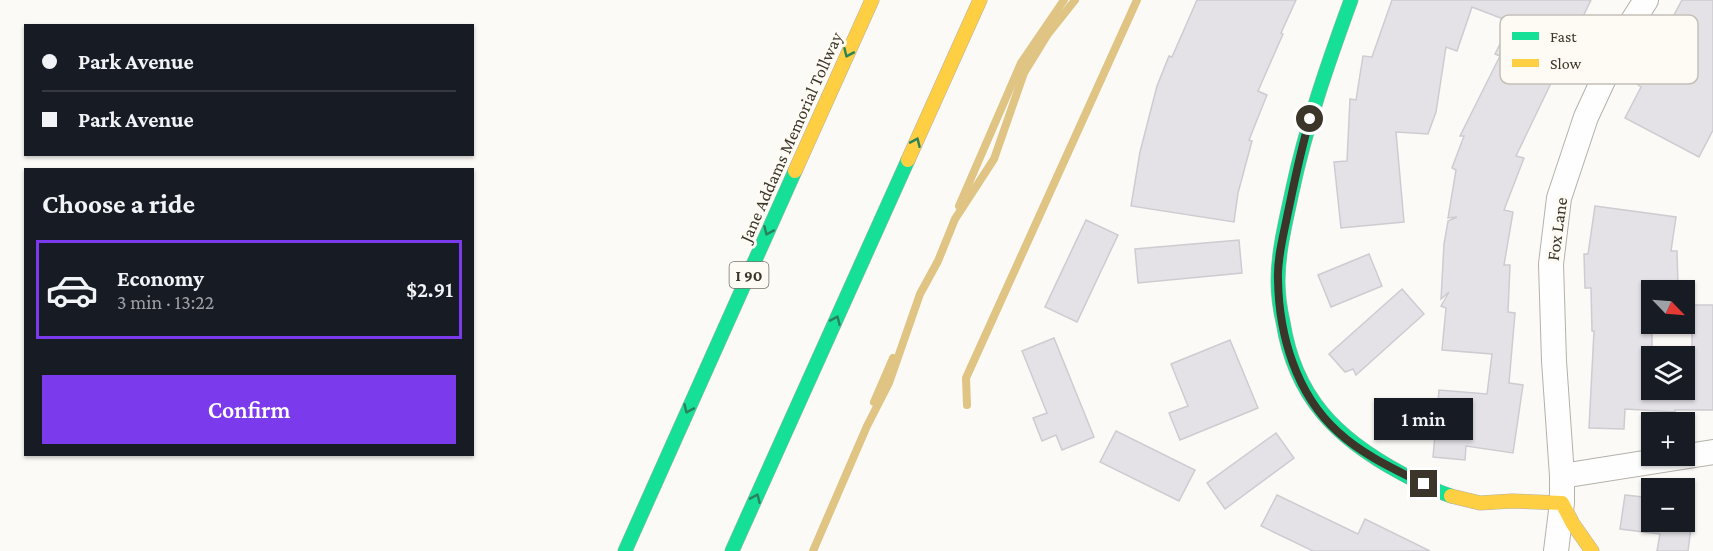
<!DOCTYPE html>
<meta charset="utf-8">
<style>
:root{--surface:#171b24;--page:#242831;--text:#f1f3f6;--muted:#9ea1a6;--line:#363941;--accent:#7c3aed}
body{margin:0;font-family:"Crimson Pro",serif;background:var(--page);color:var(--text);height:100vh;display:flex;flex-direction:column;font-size:22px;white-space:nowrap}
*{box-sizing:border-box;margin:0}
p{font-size:20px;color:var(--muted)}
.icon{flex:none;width:33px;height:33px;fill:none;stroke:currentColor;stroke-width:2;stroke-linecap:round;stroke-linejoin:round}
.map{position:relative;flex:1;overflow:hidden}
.panel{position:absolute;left:24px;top:168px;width:450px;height:288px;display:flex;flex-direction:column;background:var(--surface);border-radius:0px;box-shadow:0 2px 4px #0004}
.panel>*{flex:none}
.top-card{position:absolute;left:24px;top:24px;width:450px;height:132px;border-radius:0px;box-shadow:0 2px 4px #0004;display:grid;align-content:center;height:132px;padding:0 18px;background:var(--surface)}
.needle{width:39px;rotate:115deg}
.fabs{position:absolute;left:1641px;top:280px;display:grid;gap:12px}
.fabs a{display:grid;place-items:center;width:54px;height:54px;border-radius:0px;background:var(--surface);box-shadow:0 2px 4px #0004;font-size:30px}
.end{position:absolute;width:27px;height:27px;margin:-14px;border:8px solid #3b3629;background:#fff;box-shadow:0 0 0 3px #fff}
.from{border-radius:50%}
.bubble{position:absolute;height:42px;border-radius:0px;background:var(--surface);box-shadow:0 2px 4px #0004;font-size:20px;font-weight:600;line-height:42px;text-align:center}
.top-card b{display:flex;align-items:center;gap:21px;height:57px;font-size:22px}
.top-card b+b{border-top:2px solid var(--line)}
.top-card i{width:15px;height:15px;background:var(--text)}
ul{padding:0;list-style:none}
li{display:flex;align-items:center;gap:18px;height:99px;margin:0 12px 9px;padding:0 6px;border:3px solid transparent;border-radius:0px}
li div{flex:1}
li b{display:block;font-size:22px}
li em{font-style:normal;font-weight:600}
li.current{border-color:var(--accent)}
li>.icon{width:54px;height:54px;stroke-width:1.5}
h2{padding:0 18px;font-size:27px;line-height:72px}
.primary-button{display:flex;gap:12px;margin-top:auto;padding:12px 18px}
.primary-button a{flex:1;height:69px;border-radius:0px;background:var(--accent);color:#fff;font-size:24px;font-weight:600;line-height:69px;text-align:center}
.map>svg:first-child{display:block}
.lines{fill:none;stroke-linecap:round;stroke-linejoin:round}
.stream{stroke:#dfc483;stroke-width:8}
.building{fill:#e4e2e6;stroke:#cdccd1;stroke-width:1.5}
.street-casing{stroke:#b4b1aa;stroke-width:26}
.fast-casing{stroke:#b4b1aa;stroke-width:15}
.slow-casing{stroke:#b4b1aa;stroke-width:15}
.street{stroke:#fffefe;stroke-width:24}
.fast{stroke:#16e098;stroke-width:14}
.slow{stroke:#ffcf43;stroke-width:14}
.oneway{stroke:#2a825b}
.route{stroke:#3b3629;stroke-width:8}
.labels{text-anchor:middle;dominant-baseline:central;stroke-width:6;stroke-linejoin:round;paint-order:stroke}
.shield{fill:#fefbf5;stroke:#767166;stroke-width:1.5}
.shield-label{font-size:16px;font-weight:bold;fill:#3b3629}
.street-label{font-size:18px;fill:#3b3629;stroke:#fefbf5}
.key{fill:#fefbf5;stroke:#c4c0b8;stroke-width:1.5}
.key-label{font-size:16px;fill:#3b3629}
</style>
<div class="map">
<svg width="1713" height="551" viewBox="0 0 1713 551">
<rect width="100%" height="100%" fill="#fcfaf7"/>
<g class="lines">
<!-- stream -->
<g class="stream">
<polyline points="959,206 1021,63 1064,0"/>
<polyline points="874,402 893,358"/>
<polyline points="967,405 966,378 1137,0"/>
<polyline points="813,551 867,426 889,383 920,294 938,261 955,219 994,159 1024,73 1048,34 1075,0"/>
</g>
</g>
<!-- building -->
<g class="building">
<polygon points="1197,0 1296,0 1281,33 1283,34 1258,91 1267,95 1249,140 1252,141 1238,193 1234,222 1131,206 1140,152 1157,86 1169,56 1172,57"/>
<polygon points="1392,0 1591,0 1516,156 1524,158 1504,210 1513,212 1504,265 1510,265 1508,312 1515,313 1509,383 1523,385 1513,453 1466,446 1465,460 1433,457 1439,390 1487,394 1492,354 1442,350 1446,308 1441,306 1449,292 1441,299 1444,244 1448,221 1457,217 1448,218 1456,170 1452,168 1464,136 1460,136 1500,56 1495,54 1511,22 1472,7 1457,51 1446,47 1436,112 1428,134 1396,132 1404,222 1341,228 1334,162 1347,161 1350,99 1356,100 1363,56 1372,57"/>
<polygon points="1682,0 1713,0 1713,130 1699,157 1625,118 1641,87 1637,84"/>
<polygon points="1595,206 1676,217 1671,251 1677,251 1678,285 1652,285 1652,390 1692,390 1692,305 1713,305 1713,410 1675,410 1675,412 1625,409 1624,429 1589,428 1594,331 1592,331 1591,288 1585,288 1584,254 1588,254"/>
<polygon points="1086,220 1118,235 1077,322 1045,307"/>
<polygon points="1239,240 1242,273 1138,283 1135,249"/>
<polygon points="1369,254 1382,286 1331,307 1318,275"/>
<polygon points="1402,289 1424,314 1356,375 1353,369 1345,372 1329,354"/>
<polygon points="1054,338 1094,437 1062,450 1056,435 1042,441 1033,418 1047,413 1022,351"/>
<polygon points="1230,340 1258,408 1180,440 1169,413 1188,406 1171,364"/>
<polygon points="1116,431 1195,470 1179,501 1100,462"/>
<polygon points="1276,433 1294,458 1225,509 1207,483"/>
<polygon points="1277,495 1358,534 1365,519 1430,551 1313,551 1261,526"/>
<polygon points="1625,495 1652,498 1652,522 1684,522 1684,503 1694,504 1688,551 1657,551 1660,534 1620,529"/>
</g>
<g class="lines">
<!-- street casing -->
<g class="street-casing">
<g id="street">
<polyline points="1562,476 1713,452"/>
<polyline points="1556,551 1562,503 1562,476 1554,361 1551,264 1559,198 1586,117 1625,33 1646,0"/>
</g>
</g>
<!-- fast casing -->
<g class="fast-casing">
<g id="fast">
<path d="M1351,0C1328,63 1306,126 1292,192C1286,221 1278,251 1278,281C1278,295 1280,309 1283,322C1295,397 1336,438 1401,473C1417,482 1433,490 1451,496"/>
<polyline points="625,551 795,171"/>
<polyline points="732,551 908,160"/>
</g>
</g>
<!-- slow casing -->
<g class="slow-casing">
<g id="slow">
<polyline points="908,160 980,0"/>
<polyline points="795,171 872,0"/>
<polyline points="1451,496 1480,503 1512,501 1562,503 1573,524 1592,551"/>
</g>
</g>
<!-- street -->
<use href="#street" class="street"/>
<!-- fast -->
<use href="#fast" class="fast"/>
<!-- slow -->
<use href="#slow" class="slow"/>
</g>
<!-- one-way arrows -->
<defs><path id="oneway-chevron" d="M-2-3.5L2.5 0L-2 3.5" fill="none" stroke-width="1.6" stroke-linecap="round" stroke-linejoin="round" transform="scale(1.5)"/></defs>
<g class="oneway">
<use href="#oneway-chevron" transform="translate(848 53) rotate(114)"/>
<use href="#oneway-chevron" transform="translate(916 142) rotate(-66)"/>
<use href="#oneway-chevron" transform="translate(768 231) rotate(114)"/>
<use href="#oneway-chevron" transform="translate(836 320) rotate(-66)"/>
<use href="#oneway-chevron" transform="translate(688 409) rotate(114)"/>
<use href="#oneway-chevron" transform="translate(756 498) rotate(-66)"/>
</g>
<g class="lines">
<!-- route -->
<path class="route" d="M1310,119C1300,152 1294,184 1287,217C1283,237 1277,259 1278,280C1279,335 1296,394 1338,432C1363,455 1394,469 1424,484"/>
</g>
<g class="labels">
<!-- shield labels -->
<rect class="shield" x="729.5" y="262" width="39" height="26" rx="4.5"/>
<g class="shield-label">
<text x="749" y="275">I 90</text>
</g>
<!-- street labels -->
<g class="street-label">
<text transform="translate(791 137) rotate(-66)">Jane Addams Memorial Tollway</text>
<text transform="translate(1557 229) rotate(-82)">Fox Lane</text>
</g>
</g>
<!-- legend -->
<rect x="1500" y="15" width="198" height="69" rx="9" class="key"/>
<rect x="1512" y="32" width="27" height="8" fill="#16e098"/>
<rect x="1512" y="59" width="27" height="8" fill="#ffcf43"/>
<g class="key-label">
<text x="1550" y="42">Fast</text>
<text x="1550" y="69">Slow</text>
</g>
</svg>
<div class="fabs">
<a><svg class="needle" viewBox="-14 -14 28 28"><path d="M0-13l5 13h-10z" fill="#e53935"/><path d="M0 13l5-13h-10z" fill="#9ea1a6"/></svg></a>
<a><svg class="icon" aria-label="layers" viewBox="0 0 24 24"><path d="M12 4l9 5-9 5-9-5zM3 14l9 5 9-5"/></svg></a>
<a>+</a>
<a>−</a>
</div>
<i class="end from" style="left:1310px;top:119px"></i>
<i class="end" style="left:1424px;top:484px"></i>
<div class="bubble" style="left:1374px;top:398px;width:99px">1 min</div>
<div class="top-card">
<b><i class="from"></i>Park Avenue</b>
<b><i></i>Park Avenue</b>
</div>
<section class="panel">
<h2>Choose a ride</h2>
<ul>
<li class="current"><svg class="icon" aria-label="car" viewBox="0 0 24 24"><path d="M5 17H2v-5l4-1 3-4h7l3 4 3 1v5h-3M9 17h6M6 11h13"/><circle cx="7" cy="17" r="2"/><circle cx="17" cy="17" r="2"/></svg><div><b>Economy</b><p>3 min · 13:22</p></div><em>$2.91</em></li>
</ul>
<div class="primary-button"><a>Confirm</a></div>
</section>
</div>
